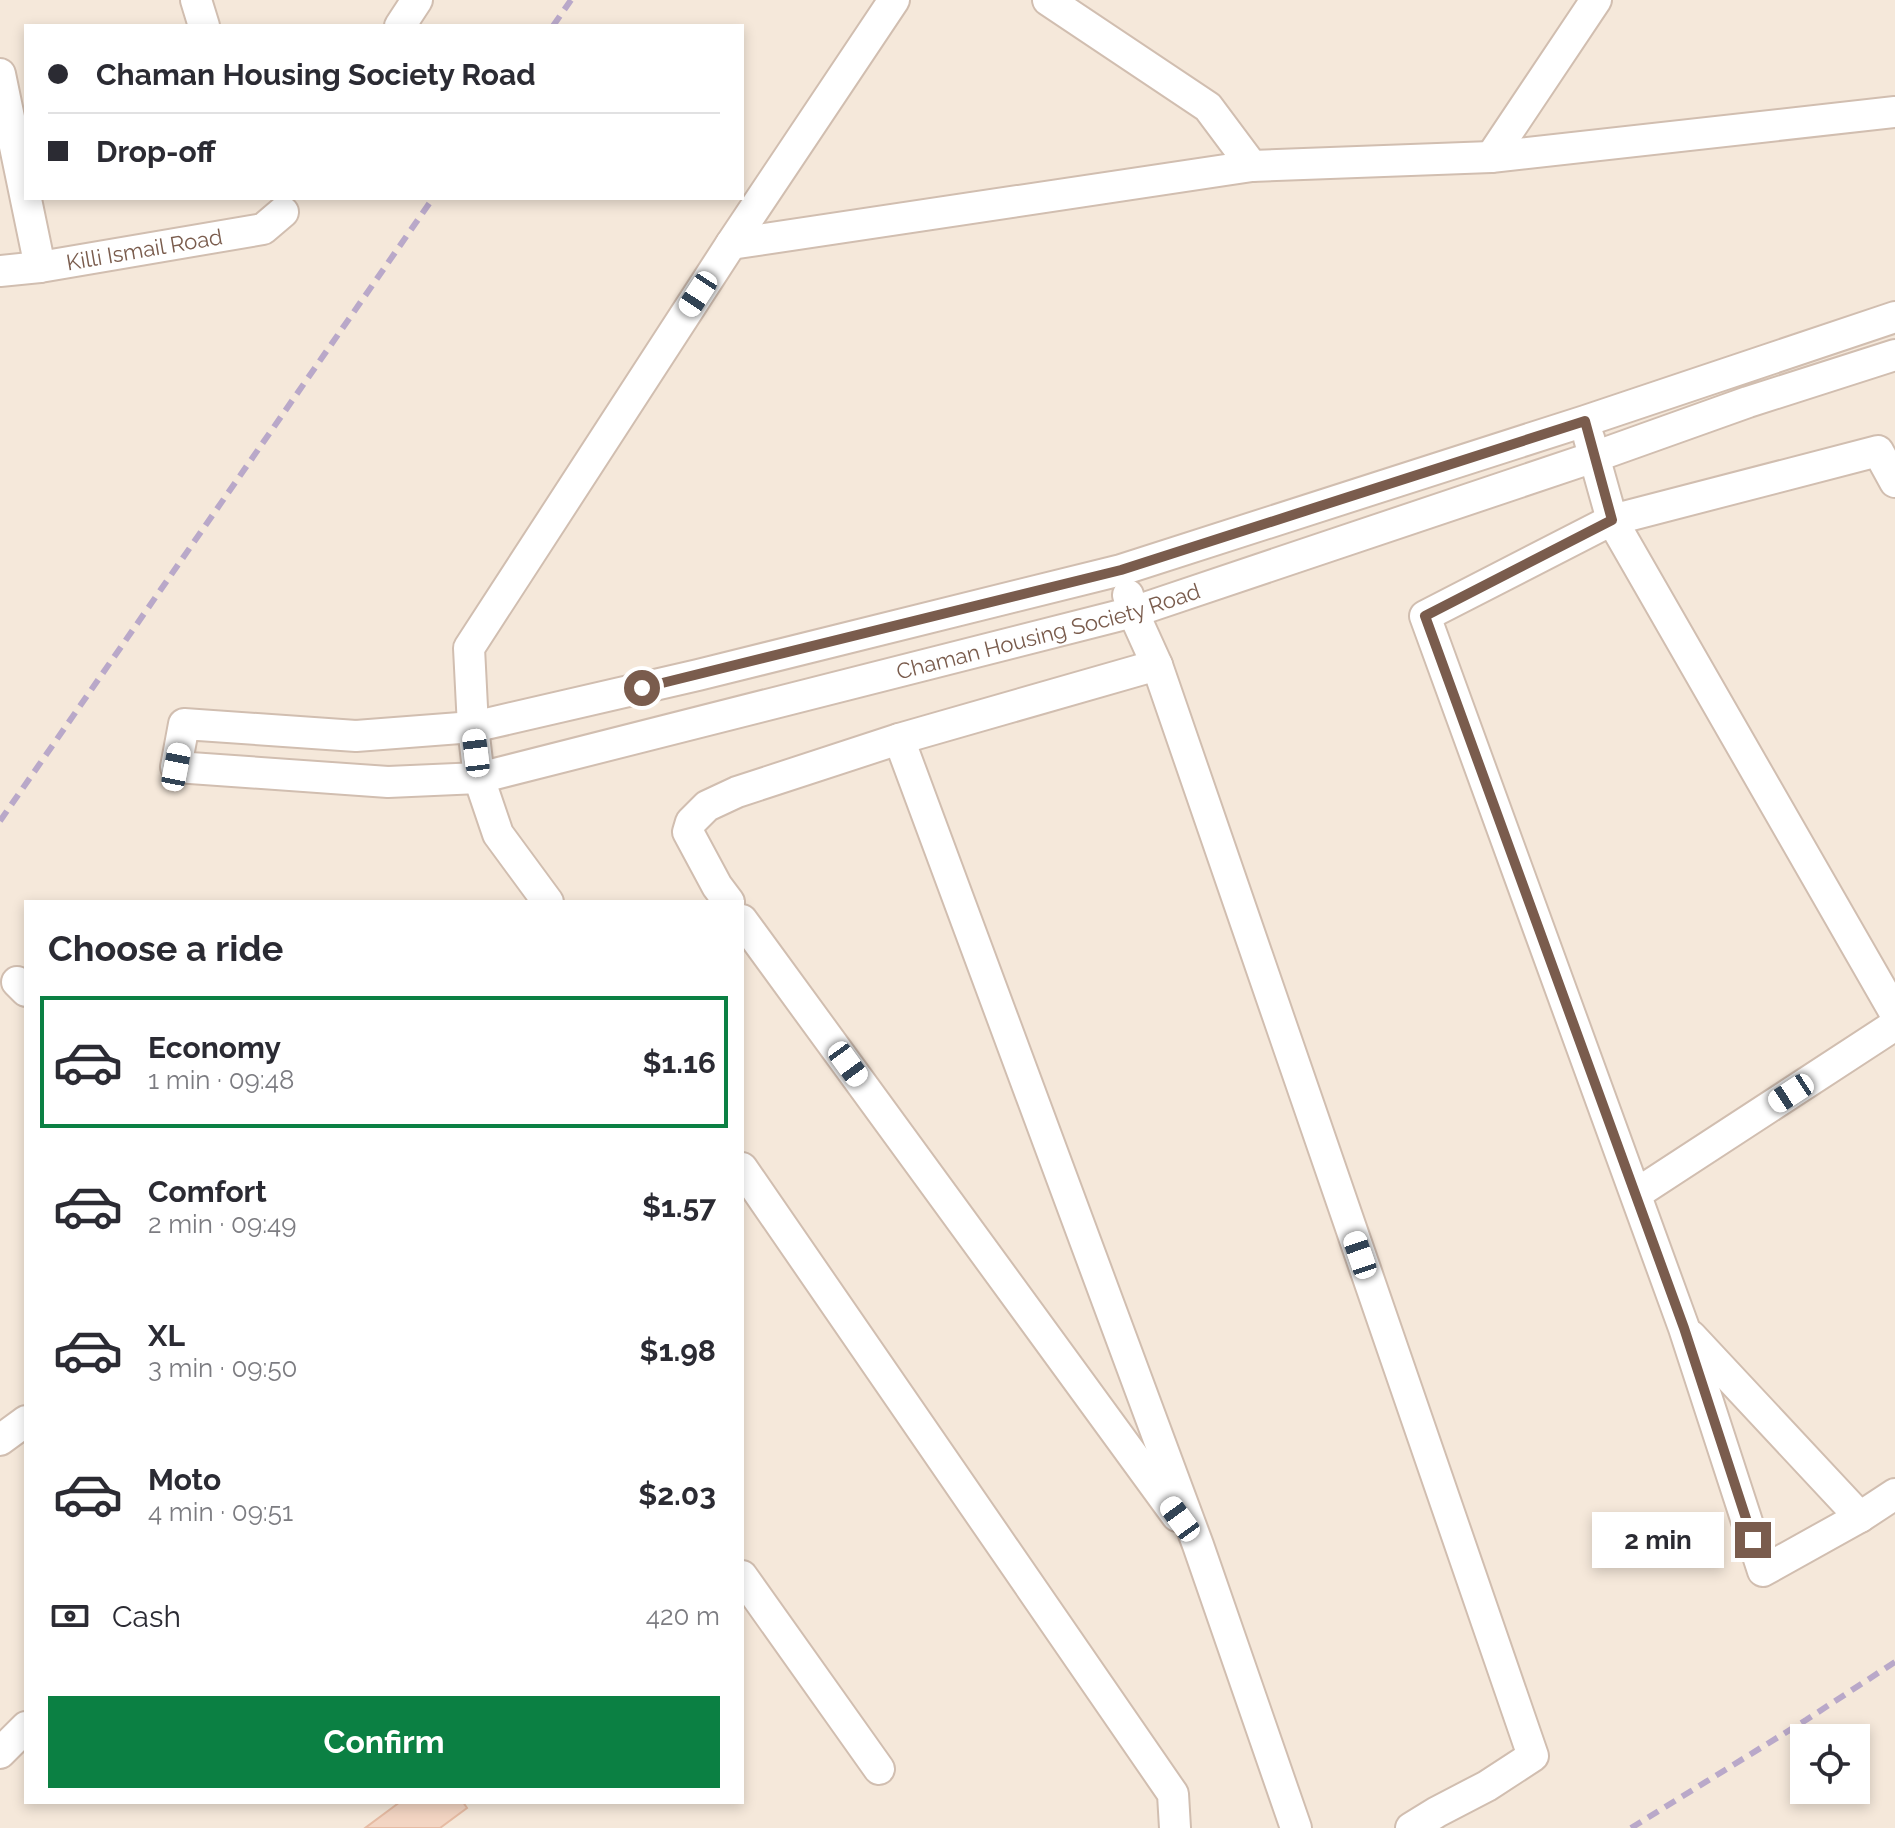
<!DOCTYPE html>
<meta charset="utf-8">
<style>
:root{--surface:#fff;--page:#f2f2f3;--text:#2b2b33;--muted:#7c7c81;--line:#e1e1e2;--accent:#0b8043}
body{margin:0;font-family:Raleway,sans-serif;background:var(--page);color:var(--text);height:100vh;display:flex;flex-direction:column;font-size:30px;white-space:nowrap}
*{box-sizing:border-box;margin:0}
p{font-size:26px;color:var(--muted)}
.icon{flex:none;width:44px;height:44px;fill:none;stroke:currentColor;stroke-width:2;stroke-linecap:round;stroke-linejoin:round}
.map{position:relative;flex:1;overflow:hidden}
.sheet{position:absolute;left:24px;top:900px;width:720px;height:904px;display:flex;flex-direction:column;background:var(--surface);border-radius:0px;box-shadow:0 4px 12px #0003}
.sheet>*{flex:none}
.guide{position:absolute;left:24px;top:24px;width:720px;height:176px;border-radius:0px;box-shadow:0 4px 12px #0003;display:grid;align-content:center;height:176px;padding:0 24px;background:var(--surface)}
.buttons{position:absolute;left:1790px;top:1724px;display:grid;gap:16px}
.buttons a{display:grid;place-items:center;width:80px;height:80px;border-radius:0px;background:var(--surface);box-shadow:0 4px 12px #0003;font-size:40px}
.end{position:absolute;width:36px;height:36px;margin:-18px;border:10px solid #7a5c4d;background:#fff;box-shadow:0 0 0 4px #fff}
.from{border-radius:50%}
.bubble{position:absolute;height:56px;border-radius:0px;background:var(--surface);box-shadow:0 4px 12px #0003;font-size:26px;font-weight:700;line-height:56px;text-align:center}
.car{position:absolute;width:24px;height:48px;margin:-24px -12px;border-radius:10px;box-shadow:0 0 6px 2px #0007;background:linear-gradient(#fff 24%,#345 0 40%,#fff 0 76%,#345 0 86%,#fff 0)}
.guide b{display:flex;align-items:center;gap:28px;height:76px;font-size:30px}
.guide b+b{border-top:2px solid var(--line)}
.guide i{width:20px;height:20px;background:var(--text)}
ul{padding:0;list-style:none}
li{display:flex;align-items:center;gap:24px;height:132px;margin:0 16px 12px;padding:0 8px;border:4px solid transparent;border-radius:0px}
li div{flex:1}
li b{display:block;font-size:30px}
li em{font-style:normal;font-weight:700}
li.current{border-color:var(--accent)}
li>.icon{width:72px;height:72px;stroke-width:1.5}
h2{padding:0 24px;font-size:36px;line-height:96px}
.pay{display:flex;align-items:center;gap:20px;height:88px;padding:0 24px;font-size:30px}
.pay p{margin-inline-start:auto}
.action{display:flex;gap:16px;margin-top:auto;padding:16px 24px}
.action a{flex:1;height:92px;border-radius:0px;background:var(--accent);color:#fff;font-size:32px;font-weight:700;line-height:92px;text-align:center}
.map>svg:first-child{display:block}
.residential{fill:#f5e8da;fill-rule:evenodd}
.building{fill:#f3d5c3;stroke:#e6bba3;stroke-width:2}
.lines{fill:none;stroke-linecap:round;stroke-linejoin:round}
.minor-casing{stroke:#d1beb0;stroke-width:34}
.minor{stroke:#fff;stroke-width:30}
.rail{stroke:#b9a8c9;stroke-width:6;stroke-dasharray:12 8;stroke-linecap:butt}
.route{stroke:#7a5c4d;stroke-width:10}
.labels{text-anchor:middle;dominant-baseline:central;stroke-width:6;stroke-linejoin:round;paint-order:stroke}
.street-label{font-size:22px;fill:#7a5c4d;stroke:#fffaf3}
</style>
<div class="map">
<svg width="1895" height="1828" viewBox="0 0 1895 1828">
<rect width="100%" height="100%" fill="#fdf6ec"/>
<!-- residential -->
<path class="residential" d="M0,0H1895V1828H0ZM26,26H742V198H26ZM26,902H742V1802H26ZM1804,1738H1856V1790H1804Z"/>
<!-- building -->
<polygon class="building" points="400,1802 463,1802 467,1808 440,1828 365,1828"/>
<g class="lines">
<!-- minor casing -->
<g class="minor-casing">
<g id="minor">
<polyline points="196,0 204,26"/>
<polyline points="1048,0 1208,107 1252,166"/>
<polyline points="400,26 417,0"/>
<polyline points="0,74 40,267"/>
<polyline points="1491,157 1596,0"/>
<polyline points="731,244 1252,166 1491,157 1895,112"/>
<path id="s1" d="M0,271L40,267L263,229L283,212"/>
<path id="s2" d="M1895,317L1585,421L1121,570L698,675L473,727L356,736L184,724L176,767L388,782L479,778L1133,612L1594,457L1748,402L1895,355"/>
<polyline points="1589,438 1612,520 1895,1013"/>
<polyline points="1895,482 1878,451 1612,520 1425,616 1684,1328 1763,1571 1860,1517 1895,1494"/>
<polyline points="1128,595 1133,612 1157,665 1533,1756 1487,1786 1437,1812 1411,1828"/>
<polyline points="899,739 1198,1545 1296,1828"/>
<polyline points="548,902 498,834 479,778 473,727 469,648 731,244 894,0"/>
<polyline points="729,902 717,886 688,832 691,822 707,806 737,792 899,739 1157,665"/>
<polyline points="742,920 1177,1516"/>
<polyline points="17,982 26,991"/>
<polyline points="742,1168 1173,1794 1175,1828"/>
<polyline points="1636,1194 1895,1025"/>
<polyline points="1691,1336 1860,1517"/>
<polyline points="0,1440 26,1421"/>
<polyline points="742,1576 879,1769"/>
<polyline points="0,1753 26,1727"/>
</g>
</g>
<!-- minor -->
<use href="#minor" class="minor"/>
<!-- rail -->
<g class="rail">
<polyline points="553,26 571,0"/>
<polyline points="0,821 433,198"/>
<polyline points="1631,1828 1806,1720 1895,1662"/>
</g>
</g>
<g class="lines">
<!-- route -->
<polyline class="route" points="642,688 1121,570 1585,421 1612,520 1425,616 1684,1328 1753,1540"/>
</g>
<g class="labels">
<!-- street labels -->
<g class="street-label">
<text stroke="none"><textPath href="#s1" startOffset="146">Killi Ismail Road</textPath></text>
<text stroke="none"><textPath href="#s2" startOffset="2706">Chaman Housing Society Road</textPath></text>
</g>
</g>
</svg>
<div class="buttons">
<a><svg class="icon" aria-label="locate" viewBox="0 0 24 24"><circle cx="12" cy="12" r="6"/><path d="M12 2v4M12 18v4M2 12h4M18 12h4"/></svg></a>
</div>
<i class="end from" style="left:642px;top:688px"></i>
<i class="end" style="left:1753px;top:1540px"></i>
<div class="bubble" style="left:1592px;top:1512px;width:132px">2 min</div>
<i class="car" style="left:698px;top:294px;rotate:213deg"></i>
<i class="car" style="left:476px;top:753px;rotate:353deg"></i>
<i class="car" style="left:176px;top:767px;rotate:11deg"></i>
<i class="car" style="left:848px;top:1064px;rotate:144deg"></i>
<i class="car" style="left:1791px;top:1093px;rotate:237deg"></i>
<i class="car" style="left:1360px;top:1255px;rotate:341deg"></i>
<i class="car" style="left:1180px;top:1519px;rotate:324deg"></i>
<div class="guide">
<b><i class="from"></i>Chaman Housing Society Road</b>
<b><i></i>Drop-off</b>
</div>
<section class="sheet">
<h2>Choose a ride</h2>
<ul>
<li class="current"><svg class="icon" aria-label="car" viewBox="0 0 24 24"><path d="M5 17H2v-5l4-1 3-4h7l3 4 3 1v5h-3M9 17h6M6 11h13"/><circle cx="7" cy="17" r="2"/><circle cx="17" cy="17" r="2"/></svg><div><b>Economy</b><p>1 min · 09:48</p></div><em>$1.16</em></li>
<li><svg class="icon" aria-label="car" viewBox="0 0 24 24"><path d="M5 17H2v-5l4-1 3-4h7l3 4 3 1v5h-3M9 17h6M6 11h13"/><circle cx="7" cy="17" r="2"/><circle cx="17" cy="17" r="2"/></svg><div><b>Comfort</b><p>2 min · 09:49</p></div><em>$1.57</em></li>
<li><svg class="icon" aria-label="car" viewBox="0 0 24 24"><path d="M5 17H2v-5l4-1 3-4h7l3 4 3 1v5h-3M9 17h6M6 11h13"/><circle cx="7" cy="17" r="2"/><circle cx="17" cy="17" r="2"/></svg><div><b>XL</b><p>3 min · 09:50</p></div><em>$1.98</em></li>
<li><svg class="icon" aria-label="car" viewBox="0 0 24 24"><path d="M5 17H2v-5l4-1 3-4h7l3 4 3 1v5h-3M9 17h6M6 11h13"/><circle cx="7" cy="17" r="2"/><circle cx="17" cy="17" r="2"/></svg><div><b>Moto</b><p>4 min · 09:51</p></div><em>$2.03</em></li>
</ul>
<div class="pay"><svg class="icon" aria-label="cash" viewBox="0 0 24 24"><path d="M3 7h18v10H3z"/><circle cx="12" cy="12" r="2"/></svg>Cash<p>420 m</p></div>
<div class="action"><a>Confirm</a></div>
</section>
</div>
